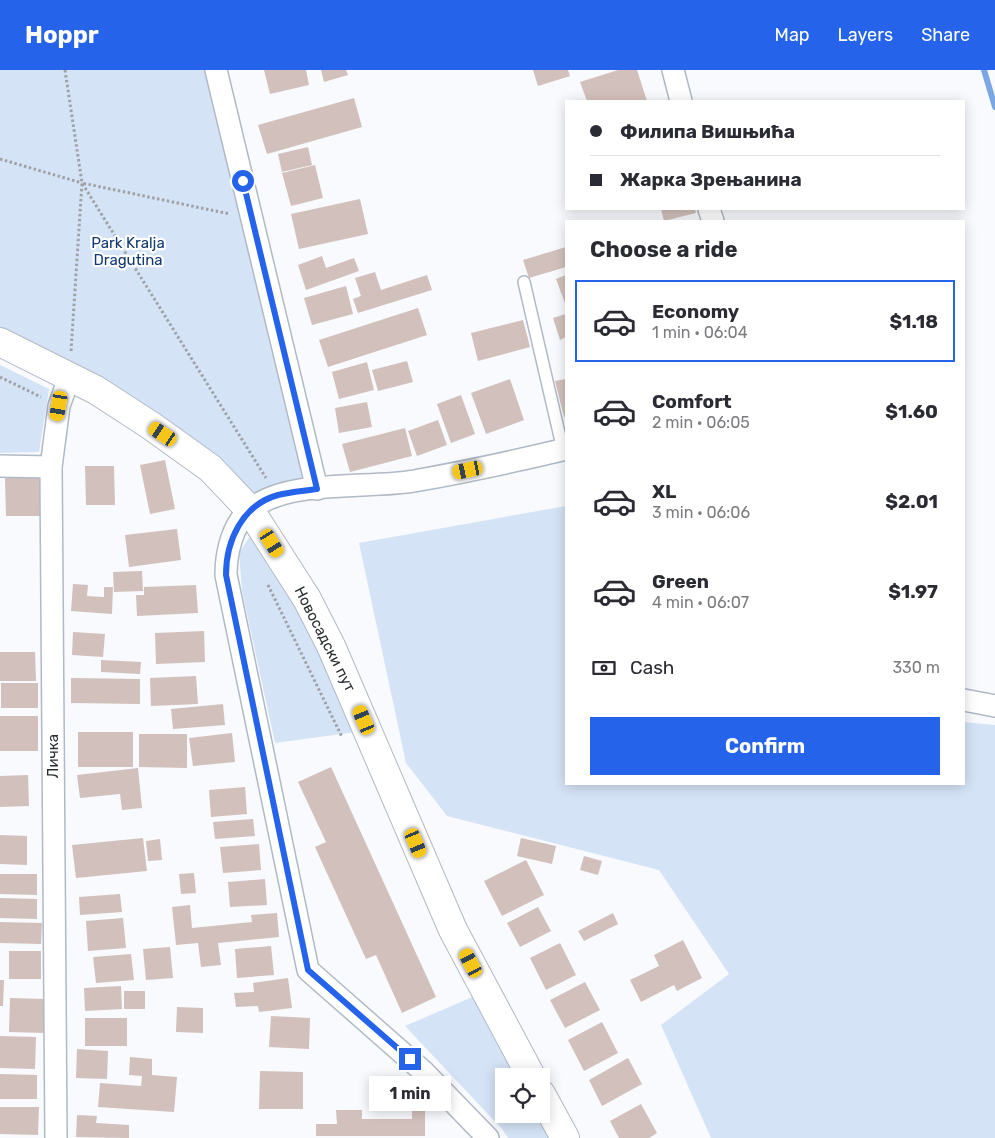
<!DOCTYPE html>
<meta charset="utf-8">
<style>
:root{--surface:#fff;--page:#f2f2f3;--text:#2b2b33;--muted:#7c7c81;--line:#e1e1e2;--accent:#2563eb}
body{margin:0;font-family:Rubik,sans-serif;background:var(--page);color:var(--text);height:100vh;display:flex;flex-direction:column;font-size:19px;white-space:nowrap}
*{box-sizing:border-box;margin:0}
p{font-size:16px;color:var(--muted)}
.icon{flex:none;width:28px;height:28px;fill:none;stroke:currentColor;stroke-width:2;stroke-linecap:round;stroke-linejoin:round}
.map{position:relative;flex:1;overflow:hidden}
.panel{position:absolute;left:565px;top:150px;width:400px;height:565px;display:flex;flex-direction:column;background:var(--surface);border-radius:0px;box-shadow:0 2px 12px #0003}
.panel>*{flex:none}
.banner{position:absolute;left:565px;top:30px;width:400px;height:110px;border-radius:0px;box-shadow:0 2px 12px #0003;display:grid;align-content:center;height:110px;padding:0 25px;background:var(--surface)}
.tools{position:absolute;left:495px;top:998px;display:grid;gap:10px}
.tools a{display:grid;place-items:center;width:55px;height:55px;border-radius:0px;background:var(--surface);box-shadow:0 2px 12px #0003;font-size:25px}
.end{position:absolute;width:22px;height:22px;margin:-11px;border:6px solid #2563eb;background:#fff;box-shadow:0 0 0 2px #fff}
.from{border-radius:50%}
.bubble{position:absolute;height:35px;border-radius:0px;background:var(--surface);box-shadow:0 2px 12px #0003;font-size:16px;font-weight:700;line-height:35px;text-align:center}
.car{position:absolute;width:15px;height:30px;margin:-15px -8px;border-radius:6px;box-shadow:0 0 4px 1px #0007;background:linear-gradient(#f5c518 24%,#345 0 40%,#f5c518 0 76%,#345 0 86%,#f5c518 0)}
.banner b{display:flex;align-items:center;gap:18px;height:48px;font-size:19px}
.banner b+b{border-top:1px solid var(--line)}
.banner i{width:12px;height:12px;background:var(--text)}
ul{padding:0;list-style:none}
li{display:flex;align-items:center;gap:15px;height:82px;margin:0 10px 8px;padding:0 15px;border:2px solid transparent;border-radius:0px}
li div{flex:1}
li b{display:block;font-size:19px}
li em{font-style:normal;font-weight:700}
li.on{border-color:var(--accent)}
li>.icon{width:45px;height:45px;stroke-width:1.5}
h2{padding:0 25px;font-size:22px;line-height:60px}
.pay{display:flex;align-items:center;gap:12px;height:55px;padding:0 25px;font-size:19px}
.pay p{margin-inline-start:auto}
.button{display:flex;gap:10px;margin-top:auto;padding:10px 25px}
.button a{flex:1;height:58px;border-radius:0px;background:var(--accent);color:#fff;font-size:20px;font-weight:700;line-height:58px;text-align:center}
header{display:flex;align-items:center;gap:30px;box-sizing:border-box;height:70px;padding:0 25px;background:var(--accent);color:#fff}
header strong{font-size:24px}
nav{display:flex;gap:28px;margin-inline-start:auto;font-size:18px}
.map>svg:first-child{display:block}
.green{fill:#d5e3f7}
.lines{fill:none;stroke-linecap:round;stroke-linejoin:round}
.stream{stroke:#7ba7e5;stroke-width:6}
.building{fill:#d2c0bc}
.service-casing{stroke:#b0b9c6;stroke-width:14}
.minor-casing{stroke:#b0b9c6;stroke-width:24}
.secondary-casing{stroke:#b0b9c6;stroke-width:30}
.path{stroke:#9fa2a6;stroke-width:3;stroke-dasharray:2.5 2.5;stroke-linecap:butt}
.service{stroke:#fff;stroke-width:11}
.minor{stroke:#fff;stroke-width:21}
.secondary{stroke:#fff;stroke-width:28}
.route{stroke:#2563eb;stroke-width:6}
.labels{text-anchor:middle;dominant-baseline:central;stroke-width:4.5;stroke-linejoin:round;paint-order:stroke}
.park-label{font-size:15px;fill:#113971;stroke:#fff}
.street-label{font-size:15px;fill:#2a2e33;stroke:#fff}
</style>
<header>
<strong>Hoppr</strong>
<nav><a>Map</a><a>Layers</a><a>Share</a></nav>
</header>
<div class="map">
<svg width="995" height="1068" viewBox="0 0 995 1068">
<rect width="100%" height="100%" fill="#f8fafd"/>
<!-- green -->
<g class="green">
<polygon points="0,0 216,0 317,419 250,440 0,260"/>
<polygon points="0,295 49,319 39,382 0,383"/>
<polygon points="566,436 566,714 964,714 964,652 995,655 995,1068 711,1068 661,955 729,904 659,800 447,746 406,693 359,473"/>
<polygon points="252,463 300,542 356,662 275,673 242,521 239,483"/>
<polygon points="477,925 519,1006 504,1006 504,1044 538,1044 551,1068 508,1068 502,1059 405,956"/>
</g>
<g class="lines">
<!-- stream -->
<polyline class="stream" points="984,0 995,37"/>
</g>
<!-- building -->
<g class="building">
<polygon points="264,0 306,0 309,15 270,24"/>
<polygon points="321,0 346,0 348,5 324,12"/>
<polygon points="533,0 568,0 570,6 538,16"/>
<polygon points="618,0 637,0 647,31 587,31 580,12"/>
<polygon points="354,28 362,57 267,84 258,55"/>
<polygon points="308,77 312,95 282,102 278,84"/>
<polygon points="315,95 323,128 291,136 282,103"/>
<polygon points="360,129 368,164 299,179 291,144"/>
<polygon points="661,139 695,139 696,143 664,151"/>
<polygon points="566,177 566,197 529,208 523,190"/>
<polygon points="322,186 326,198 354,188 359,201 306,220 298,195"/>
<polygon points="375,202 381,220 427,205 432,220 358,243 353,229 361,226 355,208"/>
<polygon points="566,205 566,236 556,209"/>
<polygon points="346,216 353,244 312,255 304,228"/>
<polygon points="418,238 427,265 328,297 319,270"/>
<polygon points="566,244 566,267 560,270 553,248"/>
<polygon points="523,250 530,277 478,291 471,263"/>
<polygon points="407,291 413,312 378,321 372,300"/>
<polygon points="367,292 374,320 339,329 332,302"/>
<polygon points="510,309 524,350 486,364 471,323"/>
<polygon points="566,309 566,347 564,347 555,311"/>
<polygon points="461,325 475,364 451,373 437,334"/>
<polygon points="367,332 372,357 339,363 335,338"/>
<polygon points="438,350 447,375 417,386 408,361"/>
<polygon points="405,358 412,386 350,402 342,374"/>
<polygon points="165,390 175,439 150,444 140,395"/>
<polygon points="85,396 114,396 115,435 86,435"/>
<polygon points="5,408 40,408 40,446 6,446"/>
<polygon points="177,459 181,490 129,497 125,465"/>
<polygon points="142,501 143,521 114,522 113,502"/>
<polygon points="73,514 88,515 87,526 104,527 104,517 113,517 112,544 71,541"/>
<polygon points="196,515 198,543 137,546 136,525 144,525 144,517"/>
<polygon points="204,561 205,592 156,594 155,563"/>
<polygon points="73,562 105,564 103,587 72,585"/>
<polygon points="0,582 35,582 36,611 0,611"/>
<polygon points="101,590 141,592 140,604 101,602"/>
<polygon points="196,606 198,634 151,636 150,608"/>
<polygon points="71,608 140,609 140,634 71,633"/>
<rect x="1" y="613" width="37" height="25"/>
<polygon points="223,634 225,655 173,659 171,639"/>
<rect x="0" y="646" width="38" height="35"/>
<rect x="78" y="662" width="55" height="35"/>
<polygon points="232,663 235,692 193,696 189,668"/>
<polygon points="139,664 187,664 187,698 139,697"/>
<polygon points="331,697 436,927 402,943 376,885 366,889 315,777 326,772 298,712"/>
<polygon points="138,698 142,738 122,740 120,724 80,728 77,705"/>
<polygon points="28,705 29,736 0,737 0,706"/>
<polygon points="245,717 247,744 211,747 209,720"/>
<polygon points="253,749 255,766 215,769 213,752"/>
<polygon points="0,765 27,766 27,795 0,794"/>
<polygon points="143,768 147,801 76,808 72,775"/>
<polygon points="521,768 556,776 552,794 517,786"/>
<polygon points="160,769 162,790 148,791 146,771"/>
<polygon points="259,774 261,800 223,803 220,777"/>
<polygon points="584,786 602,791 598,805 580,800"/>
<polygon points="526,790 544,825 502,846 484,811"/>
<polygon points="194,803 196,823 181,824 179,804"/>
<polygon points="0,804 37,804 37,825 0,824"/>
<polygon points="265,809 267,835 230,837 228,812"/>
<polygon points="120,824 122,842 80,845 79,827"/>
<polygon points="0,828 37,829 37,849 0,848"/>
<polygon points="190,835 192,858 252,852 251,845 277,843 279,867 218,873 221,895 201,897 198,873 176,875 172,837"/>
<polygon points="538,837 551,861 520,877 507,853"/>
<polygon points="613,843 618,854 584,871 578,861"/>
<polygon points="123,848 126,878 88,881 86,851"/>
<polygon points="0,852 42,853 41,874 0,873"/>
<polygon points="683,870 702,908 677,921 674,915 641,932 630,910 659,896 654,885"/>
<polygon points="560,873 576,905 546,920 530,888"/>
<polygon points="271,876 274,905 237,908 235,879"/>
<polygon points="170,877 173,908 146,910 143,879"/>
<rect x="9" y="881" width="32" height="28"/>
<polygon points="131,884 134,910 96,913 93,887"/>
<polygon points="288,908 292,938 259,942 258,936 236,937 234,923 254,922 253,913"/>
<polygon points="0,910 4,910 3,936 0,936"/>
<polygon points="585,912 600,940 565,958 550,930"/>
<polygon points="121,916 122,939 85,941 84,918"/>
<rect x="124" y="921" width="21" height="18"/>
<polygon points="10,928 46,929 45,963 9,962"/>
<polygon points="177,937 203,938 203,963 176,962"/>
<polygon points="271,946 310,948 309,979 269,977"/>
<rect x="85" y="948" width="42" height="28"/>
<polygon points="602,952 618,983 584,1001 568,970"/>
<polygon points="0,966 36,967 35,999 0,998"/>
<polygon points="77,979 108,981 107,1009 76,1008"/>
<polygon points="130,987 152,989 152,1005 177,1007 174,1042 98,1037 100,1013 141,1016 142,1006 129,1005"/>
<polygon points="628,988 642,1014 602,1036 589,1010"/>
<polygon points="260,1001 303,1002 303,1039 259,1039"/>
<polygon points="0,1004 37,1005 37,1029 0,1029"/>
<polygon points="641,1034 657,1063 649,1068 619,1068 610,1051"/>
<polygon points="0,1037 39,1037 38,1065 0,1064"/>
<polygon points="336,1040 362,1040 362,1049 412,1049 412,1040 425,1040 425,1066 316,1066 316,1054 337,1054"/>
<polygon points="77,1045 97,1046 96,1053 129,1055 129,1068 76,1067"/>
</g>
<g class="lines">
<!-- service casing -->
<g class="service-casing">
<polyline id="service" points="524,212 563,380"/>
</g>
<!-- minor casing -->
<g class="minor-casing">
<g id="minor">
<polyline points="216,0 317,419"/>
<polyline points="673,0 681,31"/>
<polyline points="709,139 713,151"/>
<polyline points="0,396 51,397"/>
<polyline points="964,630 995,636"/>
<polyline points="56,1068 51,397 59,336 70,305"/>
<path d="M488,1068L424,1002L308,900L226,505C226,483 232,454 251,439C288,409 367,419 414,411C465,402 516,391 566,379"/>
</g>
</g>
<!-- secondary casing -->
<g class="secondary-casing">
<g id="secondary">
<polyline points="0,272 96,320 150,355 210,398 250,440 307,529 331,576 453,860 531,1006"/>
<polyline points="541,1024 565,1068"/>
</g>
</g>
<!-- path -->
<g class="path">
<polyline points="65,0 82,113 266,408"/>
<polyline points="0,89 82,113"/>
<polyline points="71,281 82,113 230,144"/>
<polyline points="0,307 41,327"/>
<polyline points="268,515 342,667"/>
</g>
<!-- service -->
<use href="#service" class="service"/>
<!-- minor -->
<use href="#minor" class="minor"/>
<!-- secondary -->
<use href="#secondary" class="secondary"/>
</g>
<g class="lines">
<!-- route -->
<path class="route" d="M243,111L317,419C304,421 290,422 278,425C242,435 226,471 226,505L308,900L410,989"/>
</g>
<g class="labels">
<!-- park labels -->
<g class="park-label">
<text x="128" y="173">Park Kralja<tspan x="128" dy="17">Dragutina</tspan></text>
</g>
<!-- street labels -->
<g class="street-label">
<text transform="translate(325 569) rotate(63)">Новосадски пут</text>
<text transform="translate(53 686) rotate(-90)">Личка</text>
</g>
</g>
</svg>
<div class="tools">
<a><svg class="icon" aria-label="locate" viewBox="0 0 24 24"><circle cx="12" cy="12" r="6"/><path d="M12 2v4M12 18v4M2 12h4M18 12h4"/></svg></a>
</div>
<i class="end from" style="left:243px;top:111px"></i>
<i class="end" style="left:410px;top:989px"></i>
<div class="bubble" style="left:369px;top:1006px;width:82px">1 min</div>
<i class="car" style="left:59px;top:336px;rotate:190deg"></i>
<i class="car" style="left:163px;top:364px;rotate:304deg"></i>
<i class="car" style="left:468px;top:400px;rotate:258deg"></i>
<i class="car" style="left:272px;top:473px;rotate:148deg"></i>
<i class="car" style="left:364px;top:650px;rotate:337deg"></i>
<i class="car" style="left:416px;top:773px;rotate:157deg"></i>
<i class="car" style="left:471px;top:893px;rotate:332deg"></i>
<div class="banner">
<b><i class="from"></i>Филипа Вишњића</b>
<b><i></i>Жарка Зрењанина</b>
</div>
<section class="panel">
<h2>Choose a ride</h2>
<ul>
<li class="on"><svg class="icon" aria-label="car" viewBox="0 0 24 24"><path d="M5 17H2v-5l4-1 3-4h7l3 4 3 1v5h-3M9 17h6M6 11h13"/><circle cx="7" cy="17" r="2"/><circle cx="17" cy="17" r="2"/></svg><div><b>Economy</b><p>1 min · 06:04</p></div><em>$1.18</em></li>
<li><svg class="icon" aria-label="car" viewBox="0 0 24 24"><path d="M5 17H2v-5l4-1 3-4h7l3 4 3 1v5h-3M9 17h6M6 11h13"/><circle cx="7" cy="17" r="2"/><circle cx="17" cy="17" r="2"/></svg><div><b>Comfort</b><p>2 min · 06:05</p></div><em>$1.60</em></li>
<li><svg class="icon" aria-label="car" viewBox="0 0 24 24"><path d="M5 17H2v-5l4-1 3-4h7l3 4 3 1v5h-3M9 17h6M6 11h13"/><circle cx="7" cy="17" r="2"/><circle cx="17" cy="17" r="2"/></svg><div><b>XL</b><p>3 min · 06:06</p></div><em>$2.01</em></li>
<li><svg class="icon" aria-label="car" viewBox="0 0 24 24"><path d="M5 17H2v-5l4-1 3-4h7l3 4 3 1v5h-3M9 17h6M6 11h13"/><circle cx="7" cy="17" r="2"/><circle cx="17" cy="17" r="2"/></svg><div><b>Green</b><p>4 min · 06:07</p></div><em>$1.97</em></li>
</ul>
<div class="pay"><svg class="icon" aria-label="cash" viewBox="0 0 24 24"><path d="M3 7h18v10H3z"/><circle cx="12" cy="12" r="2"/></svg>Cash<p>330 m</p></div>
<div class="button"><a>Confirm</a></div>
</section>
</div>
